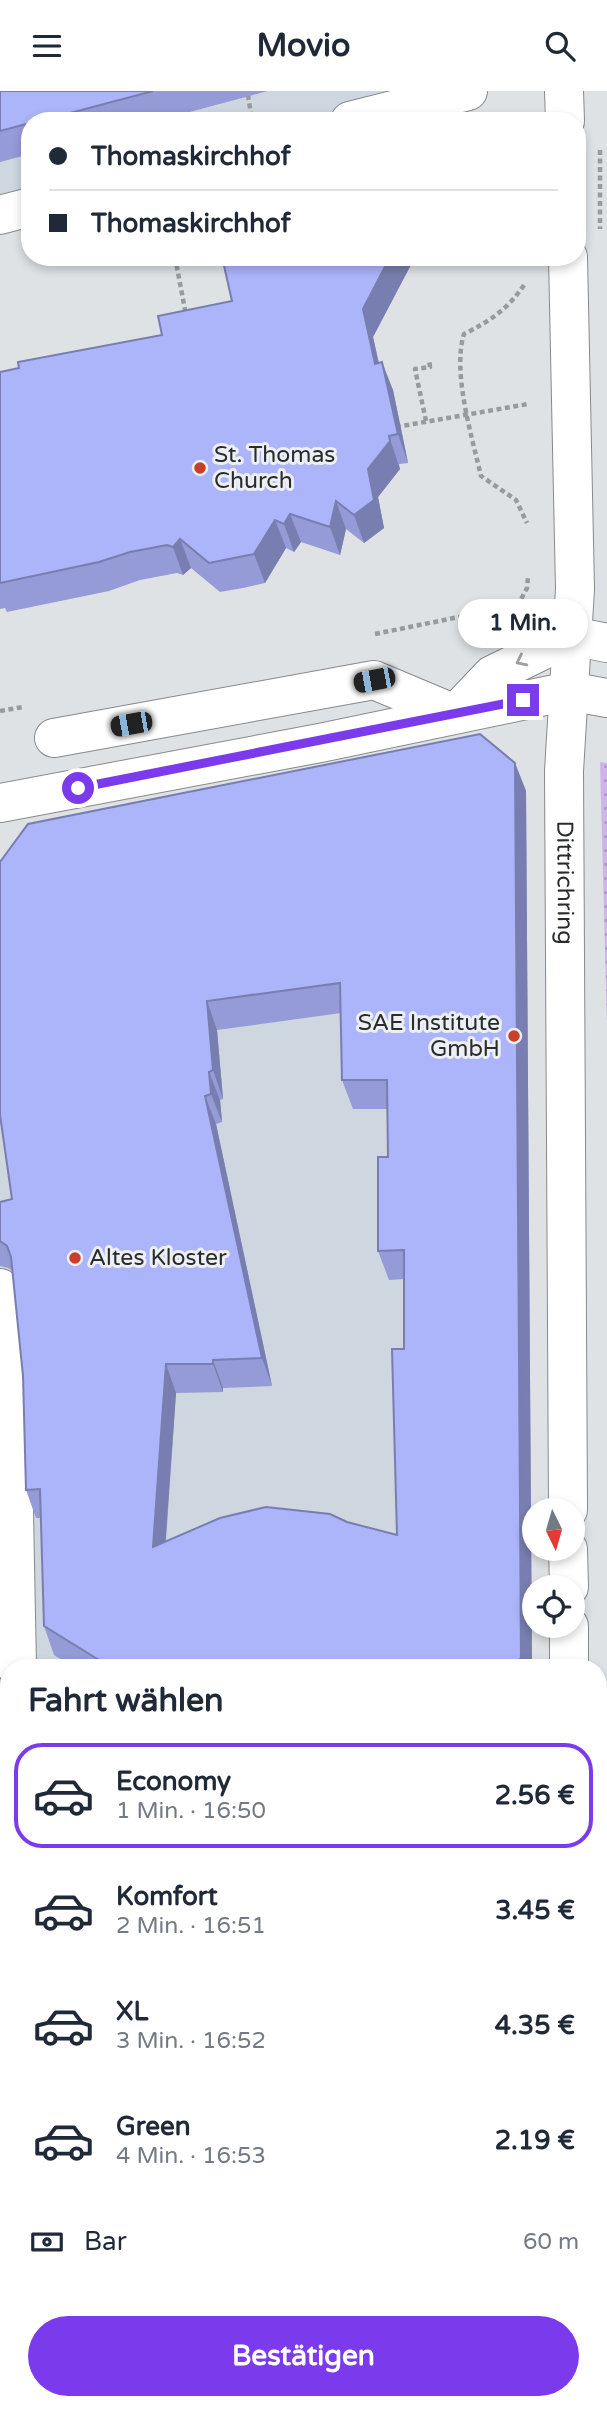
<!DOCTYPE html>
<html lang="de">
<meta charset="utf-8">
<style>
:root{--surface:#fff;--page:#f2f2f3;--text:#1f2937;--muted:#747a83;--line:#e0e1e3;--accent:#7c3aed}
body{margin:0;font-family:"Varela Round",sans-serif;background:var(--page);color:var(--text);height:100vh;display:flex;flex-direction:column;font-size:26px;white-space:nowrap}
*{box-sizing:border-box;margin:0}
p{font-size:23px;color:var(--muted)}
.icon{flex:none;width:38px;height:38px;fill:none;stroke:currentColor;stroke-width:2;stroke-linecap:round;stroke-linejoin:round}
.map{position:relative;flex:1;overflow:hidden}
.panel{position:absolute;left:0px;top:1568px;width:607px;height:751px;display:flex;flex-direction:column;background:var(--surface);border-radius:28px 28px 0 0;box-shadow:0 4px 10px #0003}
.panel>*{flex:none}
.banner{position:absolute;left:21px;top:21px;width:565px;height:154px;border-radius:28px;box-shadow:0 4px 10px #0003;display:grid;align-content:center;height:154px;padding:0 28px;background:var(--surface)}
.needle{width:46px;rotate:175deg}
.fabs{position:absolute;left:522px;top:1407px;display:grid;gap:14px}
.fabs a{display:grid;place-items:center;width:63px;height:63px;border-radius:50%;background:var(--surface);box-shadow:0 4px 10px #0003;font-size:35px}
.end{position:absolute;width:32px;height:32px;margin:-16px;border:9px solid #7c3aed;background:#fff;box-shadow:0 0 0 4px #fff}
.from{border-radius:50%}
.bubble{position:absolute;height:49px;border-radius:24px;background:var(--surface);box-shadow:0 4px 10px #0003;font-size:23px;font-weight:700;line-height:49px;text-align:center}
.car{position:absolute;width:21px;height:42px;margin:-21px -10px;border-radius:9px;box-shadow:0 0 5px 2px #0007;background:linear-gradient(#222 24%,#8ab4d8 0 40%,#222 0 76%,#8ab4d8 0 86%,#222 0)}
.banner b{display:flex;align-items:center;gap:24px;height:66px;font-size:26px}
.banner b+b{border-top:2px solid var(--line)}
.banner i{width:18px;height:18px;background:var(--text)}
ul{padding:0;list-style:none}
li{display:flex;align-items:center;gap:21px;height:105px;margin:0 14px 10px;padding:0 14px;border:4px solid transparent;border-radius:28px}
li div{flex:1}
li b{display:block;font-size:26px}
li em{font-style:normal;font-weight:700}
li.selected{border-color:var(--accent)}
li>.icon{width:63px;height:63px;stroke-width:1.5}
h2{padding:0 28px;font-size:32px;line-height:84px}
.pay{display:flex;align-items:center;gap:18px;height:77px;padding:0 28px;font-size:26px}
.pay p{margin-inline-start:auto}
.cta{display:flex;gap:14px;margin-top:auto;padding:14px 28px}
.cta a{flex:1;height:80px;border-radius:42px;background:var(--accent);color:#fff;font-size:28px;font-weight:700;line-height:80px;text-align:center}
header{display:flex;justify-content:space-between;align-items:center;height:91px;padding:0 28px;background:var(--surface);font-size:32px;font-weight:700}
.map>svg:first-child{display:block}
.built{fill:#ced6df}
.park{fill:url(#park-dots)}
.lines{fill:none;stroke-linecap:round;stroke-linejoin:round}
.minor-casing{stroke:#878a8d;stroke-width:40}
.path{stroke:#989a9d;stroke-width:4.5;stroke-dasharray:5 3.5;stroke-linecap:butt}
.minor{stroke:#fff;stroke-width:38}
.wall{fill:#949bd7;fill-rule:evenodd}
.shaded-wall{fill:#787eaf}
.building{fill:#acb4fa;stroke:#787eaf;stroke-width:2;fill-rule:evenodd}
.oneway{stroke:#9fa0a0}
.route{stroke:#7c3aed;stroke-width:9}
.poi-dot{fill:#ca3f28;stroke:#eceff3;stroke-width:2.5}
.labels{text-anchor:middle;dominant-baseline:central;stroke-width:6;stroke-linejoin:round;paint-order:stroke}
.poi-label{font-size:23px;fill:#2a2b2c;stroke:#eceff3;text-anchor:start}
.street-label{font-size:23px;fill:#2a2b2c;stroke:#eceff3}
</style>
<header><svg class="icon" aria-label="menu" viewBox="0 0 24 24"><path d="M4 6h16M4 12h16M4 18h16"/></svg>Movio<svg class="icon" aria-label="search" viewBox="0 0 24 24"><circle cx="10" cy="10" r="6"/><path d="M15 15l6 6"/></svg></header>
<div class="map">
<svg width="607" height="2318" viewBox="0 0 607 2318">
<defs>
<pattern id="park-dots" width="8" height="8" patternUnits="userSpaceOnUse" patternTransform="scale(1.75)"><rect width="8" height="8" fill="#ceb4e8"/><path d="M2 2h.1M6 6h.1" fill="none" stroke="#b19bc7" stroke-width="1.8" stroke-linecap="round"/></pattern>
</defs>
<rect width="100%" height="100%" fill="#dfe2e5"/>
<!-- built -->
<g class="built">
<polygon points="0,0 469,0 354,30 30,30 30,116 0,124"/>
<polygon points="491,672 532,1577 9,1577 9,2310 518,2310 519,2318 0,2318 0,814"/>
<polygon points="599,2094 607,2095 607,2318 606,2318"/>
</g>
<!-- park -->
<polygon class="park" points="600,671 607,672 607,934"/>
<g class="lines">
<!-- minor casing -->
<g class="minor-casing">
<g id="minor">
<polyline points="564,0 565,30"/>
<polyline points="350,30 468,0"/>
<polyline points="0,124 30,116"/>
<path id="s1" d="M568,166L575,498L564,680L568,1419"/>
<polyline points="455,623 492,584 572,545 607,552"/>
<polyline points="54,647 374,589 455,623"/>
<polyline points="0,712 320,652 569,600 607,607"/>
<polyline points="0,1197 12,1316 17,1577"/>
<polyline points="568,1458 569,1496"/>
<polyline points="569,1535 569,1577"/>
<polyline points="0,1621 9,1623"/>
<polyline points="598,1695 607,1698"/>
<polyline points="598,2040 607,2042"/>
<polyline points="558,2310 558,2318"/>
</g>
</g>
<!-- path -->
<g class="path">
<polyline points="248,4 252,30"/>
<polyline points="600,59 600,138"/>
<polyline points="175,166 186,224"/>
<path d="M524,194C508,218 490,230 464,243C452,281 472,346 481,385L516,409L527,432"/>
<polyline points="426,330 415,278 430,276 429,269"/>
<polyline points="396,336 528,313"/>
<polyline points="375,543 518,514 527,497 528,486"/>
<polyline points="0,620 23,616"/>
</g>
<!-- minor -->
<use href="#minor" class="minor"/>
</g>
<!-- wall -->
<g class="wall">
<polygon points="0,0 268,0 156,30 30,30 30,63 0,71"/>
<polygon points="222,166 415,166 373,246 379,272 393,299 408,372 399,373 400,378 378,406 384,437 364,452 346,438 340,464 301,451 294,461 286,457 265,492 243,497 220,501 191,477 183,484 177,482 140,489 109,500 7,521 5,517 0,518 0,281 162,244 232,210"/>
<path d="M515,672L526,700L532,1577H75L54,1564L44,1535L41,1427H36L26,1399L23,1285L13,1180L8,1177L0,1175V1111L12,1108L0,1024ZM341,922L342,989L353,1018H388V1066L378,1160L389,1189L404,1188V1258L397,1444L347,1431L166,1450L176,1302L223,1301V1297L272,1295L216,1033L222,1031L220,1009L223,1008L217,939Z"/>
<polygon points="607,1755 607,1992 598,1981 598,1762"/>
</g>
<!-- shaded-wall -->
<g class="shaded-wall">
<polygon points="390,166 415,166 373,246 385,301 375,273 363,218"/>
<polygon points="382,271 393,299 408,372 398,343"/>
<polygon points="389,345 400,378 378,406 384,437 364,452 354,424 368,378"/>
<polygon points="336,410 346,438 340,464 330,436"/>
<polygon points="290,423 301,451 294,461 284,433"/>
<polygon points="275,429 286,457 265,492 254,463"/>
<polygon points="180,448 191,477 183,484 173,456"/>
<polygon points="515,672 526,700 532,1577 511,1577"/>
<polygon points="207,910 217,939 223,1008 213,979"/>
<polygon points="209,981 220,1009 222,1031 211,1003"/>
<polygon points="205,1005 216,1033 272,1295 262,1267"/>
<polygon points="213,1269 223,1297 223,1301 213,1273"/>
<polygon points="166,1273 176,1302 163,1484 153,1456"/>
<rect x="504" y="2310" width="11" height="8"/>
</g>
<!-- building -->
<g class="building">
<polygon points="0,0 153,0 40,30 30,30 30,32 0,40"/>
<polygon points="222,166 390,166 363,218 375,273 382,271 398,343 389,345 390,350 368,378 374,409 354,424 336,410 330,436 290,423 284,433 275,429 254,463 209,472 180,448 173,456 167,454 130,461 99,471 0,492 0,281 19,277 18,271 162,244 158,225 232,210"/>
<path d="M480,643L515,672L521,1567L511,1577H112L44,1535L40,1398L26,1399L23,1285L11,1166L7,1155L0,1150V1111L12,1108L0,1024V771L28,733ZM340,892L342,989H387L388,1066H378V1160L404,1159V1258H392L397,1444L347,1431L330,1423L266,1416L220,1427L153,1456L166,1273H213V1269L262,1267L205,1005L211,1003L209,981L213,979L207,910Z"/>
<polygon points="0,1620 9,1628 9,2310 504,2310 504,2318 0,2318"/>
<polygon points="607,1755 607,1973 604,1972 598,1965 598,1762"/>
</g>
<!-- one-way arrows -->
<defs><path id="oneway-chevron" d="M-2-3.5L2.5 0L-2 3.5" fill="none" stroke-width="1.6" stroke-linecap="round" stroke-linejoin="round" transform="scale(1.75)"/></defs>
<use class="oneway" href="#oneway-chevron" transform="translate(521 570) rotate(154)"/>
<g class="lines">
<!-- route -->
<polyline class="route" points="78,697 523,609"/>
</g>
<!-- markers -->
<g class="poi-dot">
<circle cx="200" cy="377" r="7"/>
<circle cx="514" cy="945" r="7"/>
<circle cx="75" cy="1167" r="7"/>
</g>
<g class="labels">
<!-- poi labels -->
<g class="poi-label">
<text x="214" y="364">St. Thomas<tspan x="214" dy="26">Church</tspan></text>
<text x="500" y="932" text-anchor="end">SAE Institute<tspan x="500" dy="26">GmbH</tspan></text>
<text x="89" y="1167">Altes Kloster</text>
</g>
<!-- street labels -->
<g class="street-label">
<text stroke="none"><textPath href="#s1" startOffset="626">Dittrichring</textPath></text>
</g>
</g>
</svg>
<div class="fabs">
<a><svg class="needle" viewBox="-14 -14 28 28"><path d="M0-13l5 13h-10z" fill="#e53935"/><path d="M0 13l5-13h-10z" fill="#747a83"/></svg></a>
<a><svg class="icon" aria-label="locate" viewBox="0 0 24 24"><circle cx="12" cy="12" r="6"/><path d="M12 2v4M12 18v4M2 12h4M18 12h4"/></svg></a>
</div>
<i class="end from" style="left:78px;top:697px"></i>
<i class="end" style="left:523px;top:609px"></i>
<div class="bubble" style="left:458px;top:508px;width:130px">1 Min.</div>
<i class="car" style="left:374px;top:589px;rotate:259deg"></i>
<i class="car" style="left:131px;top:633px;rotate:260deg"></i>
<div class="banner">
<b><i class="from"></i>Thomaskirchhof</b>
<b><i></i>Thomaskirchhof</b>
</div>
<section class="panel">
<h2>Fahrt wählen</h2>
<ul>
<li class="selected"><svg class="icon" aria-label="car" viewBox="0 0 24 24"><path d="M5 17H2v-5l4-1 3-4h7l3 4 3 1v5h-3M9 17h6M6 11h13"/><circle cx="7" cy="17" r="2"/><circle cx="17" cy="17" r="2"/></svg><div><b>Economy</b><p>1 Min. · 16:50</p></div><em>2.56 €</em></li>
<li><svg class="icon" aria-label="car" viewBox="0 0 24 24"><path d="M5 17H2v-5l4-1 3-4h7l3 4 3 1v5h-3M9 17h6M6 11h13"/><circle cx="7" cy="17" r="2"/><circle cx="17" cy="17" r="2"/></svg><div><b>Komfort</b><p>2 Min. · 16:51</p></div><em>3.45 €</em></li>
<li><svg class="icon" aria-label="car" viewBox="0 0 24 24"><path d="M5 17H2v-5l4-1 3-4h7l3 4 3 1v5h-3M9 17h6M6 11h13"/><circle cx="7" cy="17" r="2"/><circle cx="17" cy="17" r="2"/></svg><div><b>XL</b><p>3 Min. · 16:52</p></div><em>4.35 €</em></li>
<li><svg class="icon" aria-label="car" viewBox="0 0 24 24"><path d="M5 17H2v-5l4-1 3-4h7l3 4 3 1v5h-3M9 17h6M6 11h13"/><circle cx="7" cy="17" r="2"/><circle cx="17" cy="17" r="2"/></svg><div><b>Green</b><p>4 Min. · 16:53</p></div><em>2.19 €</em></li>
</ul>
<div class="pay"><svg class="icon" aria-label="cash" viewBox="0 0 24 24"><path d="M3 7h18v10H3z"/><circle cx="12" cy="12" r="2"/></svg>Bar<p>60 m</p></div>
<div class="cta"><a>Bestätigen</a></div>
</section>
</div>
